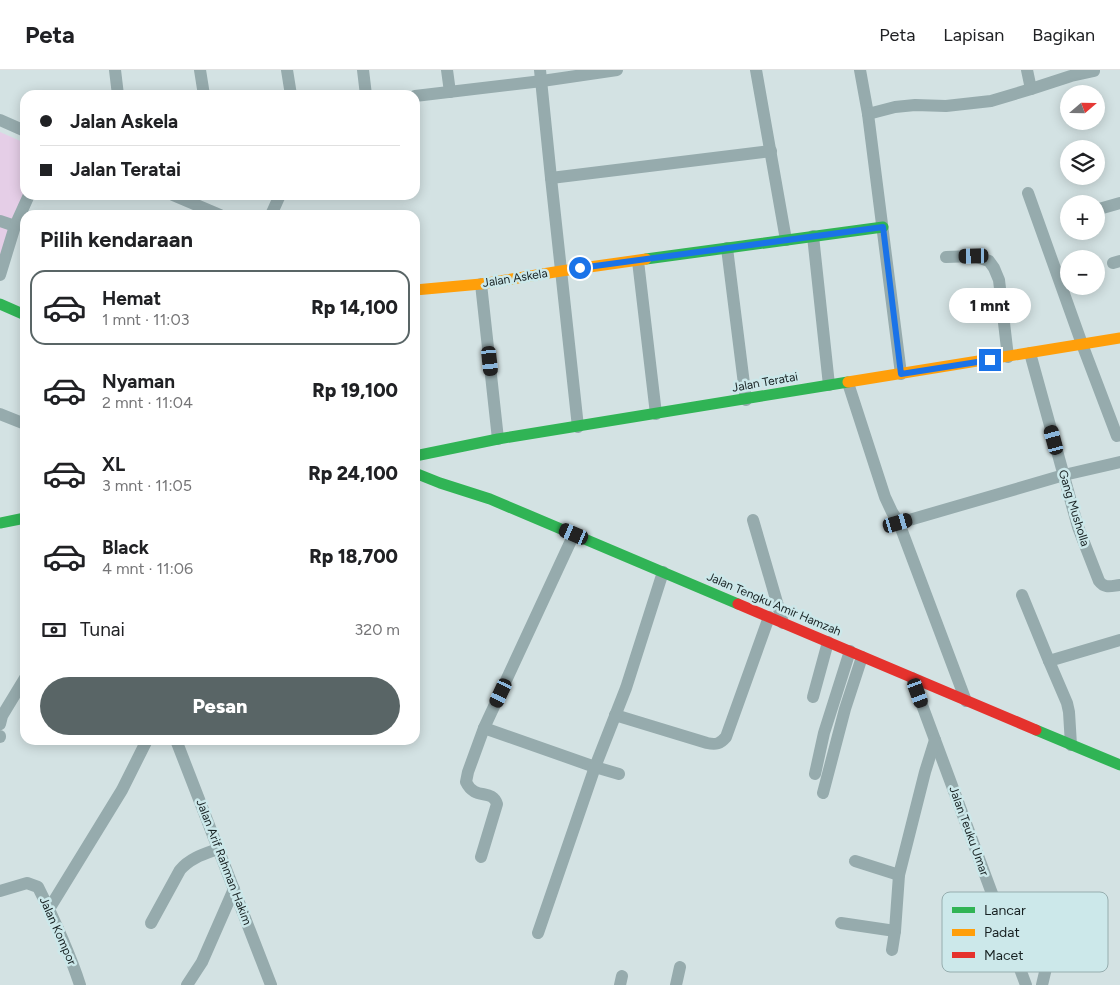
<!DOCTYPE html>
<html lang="id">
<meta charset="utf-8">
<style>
:root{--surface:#fff;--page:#f2f2f2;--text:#202124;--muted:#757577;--line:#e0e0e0;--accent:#596566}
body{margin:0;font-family:Figtree,sans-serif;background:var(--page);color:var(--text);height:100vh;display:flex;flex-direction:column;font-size:19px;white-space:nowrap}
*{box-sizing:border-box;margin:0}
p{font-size:16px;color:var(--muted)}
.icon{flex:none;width:28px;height:28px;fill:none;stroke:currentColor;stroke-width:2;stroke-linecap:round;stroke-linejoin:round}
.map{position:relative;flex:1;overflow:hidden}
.sheet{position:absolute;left:20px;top:140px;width:400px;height:535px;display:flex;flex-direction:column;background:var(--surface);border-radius:15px;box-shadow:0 2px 12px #0003}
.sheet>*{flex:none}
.top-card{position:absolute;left:20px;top:20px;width:400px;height:110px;border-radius:15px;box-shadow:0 2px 12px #0003;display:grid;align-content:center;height:110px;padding:0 20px;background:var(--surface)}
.needle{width:32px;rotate:70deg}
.fabs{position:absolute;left:1060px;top:15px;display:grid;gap:10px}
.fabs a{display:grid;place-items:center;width:45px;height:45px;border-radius:50%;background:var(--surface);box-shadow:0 2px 12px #0003;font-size:25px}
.end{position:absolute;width:22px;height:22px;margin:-11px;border:6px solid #1a73e8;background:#fff;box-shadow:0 0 0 2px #fff}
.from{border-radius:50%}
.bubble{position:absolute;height:35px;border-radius:18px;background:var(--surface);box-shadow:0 2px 12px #0003;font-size:16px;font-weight:800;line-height:35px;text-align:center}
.car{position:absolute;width:15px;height:30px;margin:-15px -8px;border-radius:6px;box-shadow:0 0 4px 1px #0007;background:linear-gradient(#222 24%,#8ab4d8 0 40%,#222 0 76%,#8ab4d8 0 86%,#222 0)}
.top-card b{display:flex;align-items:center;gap:18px;height:48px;font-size:19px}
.top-card b+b{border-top:1px solid var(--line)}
.top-card i{width:12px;height:12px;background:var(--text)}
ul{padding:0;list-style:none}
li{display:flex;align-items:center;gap:15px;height:75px;margin:0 10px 8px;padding:0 10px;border:2px solid transparent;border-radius:15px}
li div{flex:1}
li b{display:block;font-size:19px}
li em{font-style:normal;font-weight:800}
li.selected{border-color:var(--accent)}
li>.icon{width:45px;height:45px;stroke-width:1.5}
h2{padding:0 20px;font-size:22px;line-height:60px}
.pay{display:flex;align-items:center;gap:12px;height:55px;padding:0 20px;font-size:19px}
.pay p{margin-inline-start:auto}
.primary-button{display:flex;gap:10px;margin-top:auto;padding:10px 20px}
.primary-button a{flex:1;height:58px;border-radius:30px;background:var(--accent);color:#fff;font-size:20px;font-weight:800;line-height:58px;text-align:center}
header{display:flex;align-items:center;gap:30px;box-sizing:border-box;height:70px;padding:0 25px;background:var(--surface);border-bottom:1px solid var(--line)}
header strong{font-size:24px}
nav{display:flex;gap:28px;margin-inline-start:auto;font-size:18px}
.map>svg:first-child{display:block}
.green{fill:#e5cee7}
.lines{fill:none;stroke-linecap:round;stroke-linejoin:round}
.street{stroke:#96abad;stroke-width:12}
.fast{stroke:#30b455;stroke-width:11}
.slow{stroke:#ff9f0a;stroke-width:11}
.jam{stroke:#e5322d;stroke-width:11}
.route{stroke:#1a73e8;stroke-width:6}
.labels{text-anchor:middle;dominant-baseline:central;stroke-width:5;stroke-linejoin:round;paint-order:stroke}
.street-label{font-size:12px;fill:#182223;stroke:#cce8ea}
.key{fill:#cce8ea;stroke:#96adae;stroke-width:1}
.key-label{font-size:14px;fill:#182223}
</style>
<header>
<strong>Peta</strong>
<nav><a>Peta</a><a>Lapisan</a><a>Bagikan</a></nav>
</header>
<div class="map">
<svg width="1120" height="915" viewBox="0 0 1120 915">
<rect width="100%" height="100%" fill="#d3e2e3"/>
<!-- green -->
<polygon class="green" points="0,62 25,73 25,123 0,196"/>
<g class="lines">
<!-- street -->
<g class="street">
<polyline points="115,0 118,25"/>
<polyline points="200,0 204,25"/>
<polyline points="287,0 291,25"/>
<polyline points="363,0 366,25"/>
<polyline points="447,0 450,22"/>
<polyline points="540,0 551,108 578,357"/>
<polyline points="756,0 786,170"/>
<polyline points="860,0 868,44 901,304"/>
<polyline points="1027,0 1031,19"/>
<polyline points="415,26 542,11 617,0"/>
<polyline points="868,44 895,37 915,35 946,36 991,31 1031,19 1071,6 1094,1"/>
<polyline points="0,50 25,61"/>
<polyline points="551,108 771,81"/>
<polyline points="1028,123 1082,274 1117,366"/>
<polyline points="173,125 220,145"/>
<polyline points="1099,139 1120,133"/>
<polyline points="271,145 280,125"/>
<polyline points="0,151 15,156"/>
<polyline points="813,166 829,315"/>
<polyline points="727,178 746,330"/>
<polyline points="946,187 974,186 989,191 994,198 999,210 1008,287"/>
<polyline points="638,191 656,344"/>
<polyline points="1113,193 1120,191"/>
<polyline points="0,205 15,156 29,125"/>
<polyline points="481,214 498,369"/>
<path d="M1030,283L1078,457L1099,511C1105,519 1111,516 1120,515"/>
<polyline points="848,313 885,427 892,442 899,453 966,631"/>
<polyline points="0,344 25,354"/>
<polyline points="753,450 783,553"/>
<polyline points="899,453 1064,405 1120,392"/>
<polyline points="1022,525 1049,591"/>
<polyline points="912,608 1026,915"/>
<polyline points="813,627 828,572"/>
<path d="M615,645L707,673C716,675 720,674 726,667L769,547"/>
<polyline points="0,654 2,646 25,608"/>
<polyline points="484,658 595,697 619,704"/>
<polyline points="0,666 0,667"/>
<polyline points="176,670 271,915"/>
<polyline points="1071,675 1069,642 1067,633 1049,591 1120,570"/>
<polyline points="815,704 824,663 850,581"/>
<polyline points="823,723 845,639 862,587"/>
<path d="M481,787L497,734C492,718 475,731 466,712L468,702L484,658L574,464"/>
<polyline points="855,791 899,805"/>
<path d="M0,821L27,813L38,817C54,849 69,881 80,915"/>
<polyline points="49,839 122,720 147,670"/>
<path d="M151,853L180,800C190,788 204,784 218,779"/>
<polyline points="841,853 895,861"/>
<polyline points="538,863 595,697 626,618 663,502"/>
<polyline points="892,880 895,861 899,805 925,702 935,670"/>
<polyline points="187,915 202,892 234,819"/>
<polyline points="620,915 622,906"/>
<polyline points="676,915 680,897"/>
<polyline points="1042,915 1059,843"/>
</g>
<!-- fast -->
<g class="fast">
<polyline points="646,189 883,157"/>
<polyline points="0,234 25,245"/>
<polyline points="415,386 498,369 848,312"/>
<polyline points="415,403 440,413 490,429 738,534"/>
<polyline points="0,453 25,448"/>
<polyline points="1036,660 1120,695"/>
</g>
<!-- slow -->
<g class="slow">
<polyline points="415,220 481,214 561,201 646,189"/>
<polyline points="848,312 1120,268"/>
</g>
<!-- jam -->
<polyline class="jam" points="738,534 1036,660"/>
</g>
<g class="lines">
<!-- route -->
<polyline class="route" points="580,198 883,157 901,304 990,290"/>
</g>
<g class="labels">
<!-- street labels -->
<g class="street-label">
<text transform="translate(515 208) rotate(-9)">Jalan Askela</text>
<text transform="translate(765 312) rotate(-10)">Jalan Teratai</text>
<text transform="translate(1074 438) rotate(73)">Gang Musholla</text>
<text transform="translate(774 534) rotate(23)">Jalan Tengku Amir Hamzah</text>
<text transform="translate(969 761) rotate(70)">Jalan Teuku Umar</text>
<text transform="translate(224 792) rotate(69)">Jalan Arif Rahman Hakim</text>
<text transform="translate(58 861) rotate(66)">Jalan Kompor</text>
</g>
</g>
<!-- legend -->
<rect x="942" y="822" width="166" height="80" rx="8" class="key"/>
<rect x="952" y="837" width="23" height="6" fill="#30b455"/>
<rect x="952" y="859" width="23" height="7" fill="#ff9f0a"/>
<rect x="952" y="882" width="23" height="6" fill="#e5322d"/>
<g class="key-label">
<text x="984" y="845">Lancar</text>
<text x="984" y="867">Padat</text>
<text x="984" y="890">Macet</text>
</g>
</svg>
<div class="fabs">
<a><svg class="needle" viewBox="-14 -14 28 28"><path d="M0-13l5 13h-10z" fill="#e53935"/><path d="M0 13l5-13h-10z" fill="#757577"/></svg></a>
<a><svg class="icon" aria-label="layers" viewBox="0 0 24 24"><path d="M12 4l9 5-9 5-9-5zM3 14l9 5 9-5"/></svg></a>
<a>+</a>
<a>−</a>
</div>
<i class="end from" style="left:580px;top:198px"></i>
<i class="end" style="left:990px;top:290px"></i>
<div class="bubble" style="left:949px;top:218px;width:82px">1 mnt</div>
<i class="car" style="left:974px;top:186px;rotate:269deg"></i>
<i class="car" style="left:490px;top:291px;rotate:174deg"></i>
<i class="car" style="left:1054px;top:370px;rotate:345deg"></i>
<i class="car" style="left:898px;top:453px;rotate:74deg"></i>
<i class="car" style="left:574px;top:464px;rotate:293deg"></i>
<i class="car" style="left:501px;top:623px;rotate:205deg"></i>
<i class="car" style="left:918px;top:623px;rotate:160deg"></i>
<div class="top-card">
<b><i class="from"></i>Jalan Askela</b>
<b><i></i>Jalan Teratai</b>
</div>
<section class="sheet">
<h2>Pilih kendaraan</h2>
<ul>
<li class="selected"><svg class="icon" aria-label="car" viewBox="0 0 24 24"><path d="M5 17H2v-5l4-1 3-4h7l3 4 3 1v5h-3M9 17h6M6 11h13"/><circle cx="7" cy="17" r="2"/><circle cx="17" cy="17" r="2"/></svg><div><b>Hemat</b><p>1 mnt · 11:03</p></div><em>Rp 14,100</em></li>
<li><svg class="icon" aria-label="car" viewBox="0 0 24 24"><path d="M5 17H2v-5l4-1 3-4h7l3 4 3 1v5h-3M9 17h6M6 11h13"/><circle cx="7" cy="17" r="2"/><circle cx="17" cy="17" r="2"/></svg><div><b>Nyaman</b><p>2 mnt · 11:04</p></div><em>Rp 19,100</em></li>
<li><svg class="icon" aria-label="car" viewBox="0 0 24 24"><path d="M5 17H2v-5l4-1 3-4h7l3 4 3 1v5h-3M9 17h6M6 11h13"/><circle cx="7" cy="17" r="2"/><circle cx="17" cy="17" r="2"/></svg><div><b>XL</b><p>3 mnt · 11:05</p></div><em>Rp 24,100</em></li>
<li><svg class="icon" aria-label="car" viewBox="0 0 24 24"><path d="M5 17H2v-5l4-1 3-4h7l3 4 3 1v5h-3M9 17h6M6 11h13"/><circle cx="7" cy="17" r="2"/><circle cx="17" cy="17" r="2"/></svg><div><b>Black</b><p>4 mnt · 11:06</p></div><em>Rp 18,700</em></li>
</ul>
<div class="pay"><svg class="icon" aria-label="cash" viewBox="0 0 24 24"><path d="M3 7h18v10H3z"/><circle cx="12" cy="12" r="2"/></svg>Tunai<p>320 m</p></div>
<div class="primary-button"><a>Pesan</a></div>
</section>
</div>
